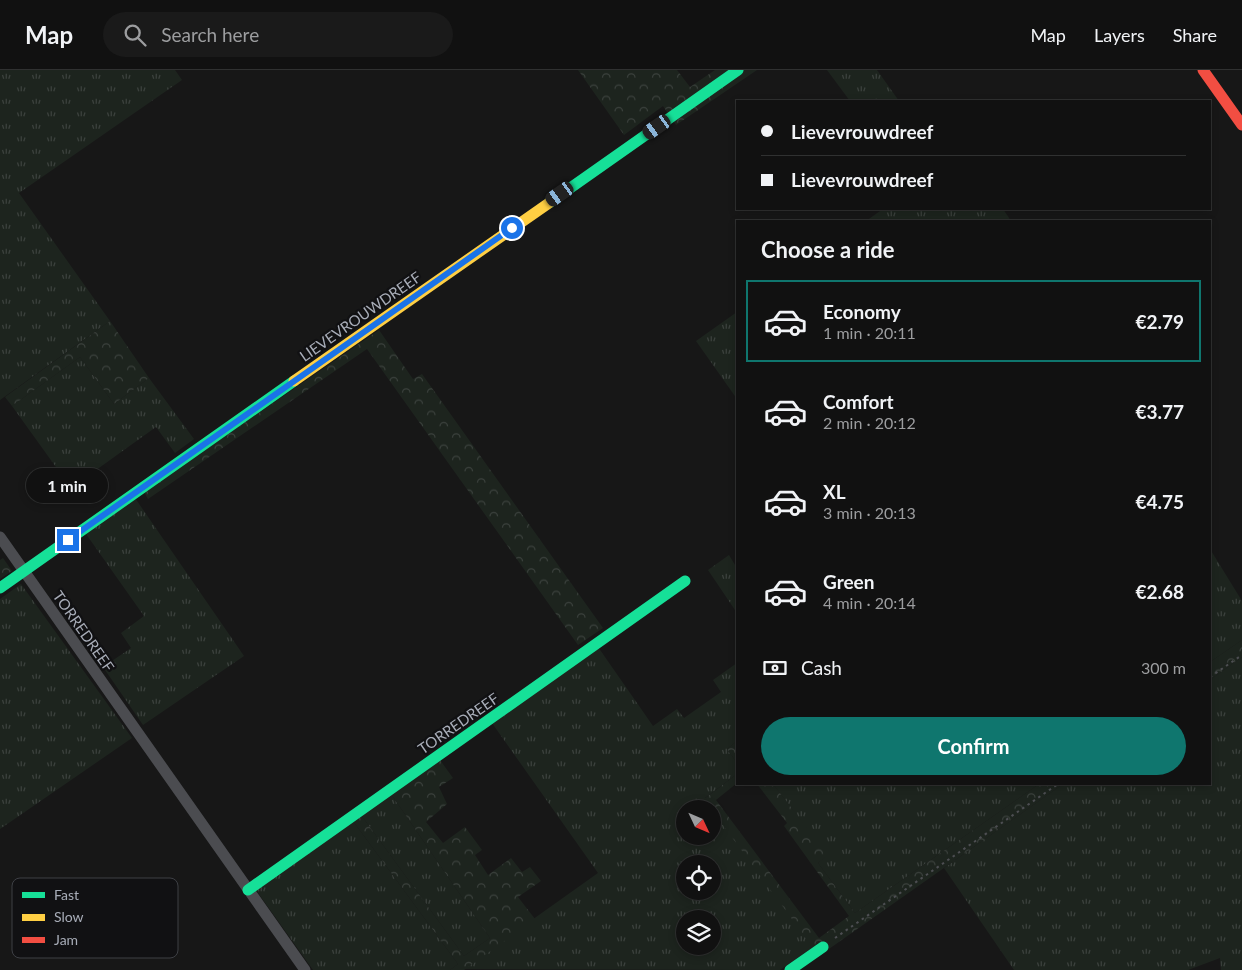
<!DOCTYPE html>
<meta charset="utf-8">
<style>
:root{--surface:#111;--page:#1a1a1a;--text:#f1f3f6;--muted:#9c9d9f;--line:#303131;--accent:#0f766e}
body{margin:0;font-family:Lato,sans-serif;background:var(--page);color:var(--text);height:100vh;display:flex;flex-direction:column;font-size:19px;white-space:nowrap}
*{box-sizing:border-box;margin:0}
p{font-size:16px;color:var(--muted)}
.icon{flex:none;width:28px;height:28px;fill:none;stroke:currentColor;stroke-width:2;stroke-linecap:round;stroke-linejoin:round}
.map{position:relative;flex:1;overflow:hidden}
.details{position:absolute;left:736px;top:150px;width:475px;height:565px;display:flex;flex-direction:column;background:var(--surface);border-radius:0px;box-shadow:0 2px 8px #0003,0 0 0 1px var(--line)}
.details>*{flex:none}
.hud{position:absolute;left:736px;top:30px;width:475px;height:110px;border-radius:0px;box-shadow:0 2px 8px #0003,0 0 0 1px var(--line);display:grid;align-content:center;height:110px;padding:0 25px;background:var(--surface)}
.needle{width:32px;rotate:134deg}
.fabs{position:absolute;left:676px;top:730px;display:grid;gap:10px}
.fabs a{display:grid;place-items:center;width:45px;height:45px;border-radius:50%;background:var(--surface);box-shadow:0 2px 8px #0003,0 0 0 1px var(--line);font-size:25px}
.end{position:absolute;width:22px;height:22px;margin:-11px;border:6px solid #1a73e8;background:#fff;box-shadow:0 0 0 2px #fff}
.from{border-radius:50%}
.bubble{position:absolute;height:35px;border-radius:18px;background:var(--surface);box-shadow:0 2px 8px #0003,0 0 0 1px var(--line);font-size:16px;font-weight:700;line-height:35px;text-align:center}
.car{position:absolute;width:15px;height:30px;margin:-15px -8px;border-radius:6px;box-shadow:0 0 4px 1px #0007;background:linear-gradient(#222 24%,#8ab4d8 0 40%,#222 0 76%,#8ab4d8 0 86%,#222 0)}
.hud b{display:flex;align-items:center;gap:18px;height:48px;font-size:19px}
.hud b+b{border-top:1px solid var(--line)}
.hud i{width:12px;height:12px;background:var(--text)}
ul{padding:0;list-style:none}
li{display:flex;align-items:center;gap:15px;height:82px;margin:0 10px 8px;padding:0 15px;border:2px solid transparent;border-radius:0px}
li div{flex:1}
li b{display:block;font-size:19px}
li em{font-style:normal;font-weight:700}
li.active{border-color:var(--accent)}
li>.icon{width:45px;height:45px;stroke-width:1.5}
h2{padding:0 25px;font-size:22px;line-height:60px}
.pay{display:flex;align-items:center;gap:12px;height:55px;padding:0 25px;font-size:19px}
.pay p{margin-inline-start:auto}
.cta{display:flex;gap:10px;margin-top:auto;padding:10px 25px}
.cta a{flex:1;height:58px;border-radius:30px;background:var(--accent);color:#fff;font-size:20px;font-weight:700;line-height:58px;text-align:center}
header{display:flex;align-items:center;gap:30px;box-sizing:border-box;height:70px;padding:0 25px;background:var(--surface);border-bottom:1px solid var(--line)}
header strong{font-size:24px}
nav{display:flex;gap:28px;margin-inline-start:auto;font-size:18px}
.search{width:350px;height:45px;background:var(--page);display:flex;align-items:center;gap:12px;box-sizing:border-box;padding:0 18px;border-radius:28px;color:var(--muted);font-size:19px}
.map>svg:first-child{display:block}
.grass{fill:url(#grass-tufts);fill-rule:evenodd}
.forest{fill:url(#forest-crowns)}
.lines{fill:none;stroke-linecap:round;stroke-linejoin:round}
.path{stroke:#4d4e52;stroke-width:2;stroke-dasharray:2.5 4;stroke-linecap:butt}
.street{stroke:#4b4c50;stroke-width:11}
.fast{stroke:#16e098;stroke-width:11}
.slow{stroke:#ffcf43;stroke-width:11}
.jam{stroke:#f24e42;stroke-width:11}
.route{stroke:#1a73e8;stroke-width:6}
.labels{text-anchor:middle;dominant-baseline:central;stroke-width:4.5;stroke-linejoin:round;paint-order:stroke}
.street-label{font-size:15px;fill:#a8adb8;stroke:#111113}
.key{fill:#111113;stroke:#3e4045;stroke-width:1}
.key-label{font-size:14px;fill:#a8adb8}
</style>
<header>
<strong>Map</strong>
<div class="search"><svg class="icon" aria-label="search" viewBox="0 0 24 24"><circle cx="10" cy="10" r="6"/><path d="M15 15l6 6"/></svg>Search here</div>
<nav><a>Map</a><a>Layers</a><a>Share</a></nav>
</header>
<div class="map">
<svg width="1242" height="900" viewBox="0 0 1242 900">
<defs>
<pattern id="grass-tufts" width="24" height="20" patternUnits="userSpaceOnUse" patternTransform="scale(1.25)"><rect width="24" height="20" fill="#1d241e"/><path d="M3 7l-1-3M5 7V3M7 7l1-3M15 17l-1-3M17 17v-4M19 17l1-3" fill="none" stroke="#3b413d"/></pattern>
<pattern id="forest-crowns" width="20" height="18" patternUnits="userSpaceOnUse" patternTransform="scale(1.25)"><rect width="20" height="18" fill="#1d241e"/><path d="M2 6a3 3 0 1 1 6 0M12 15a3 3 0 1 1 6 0" fill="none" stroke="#3b413d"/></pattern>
</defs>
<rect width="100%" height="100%" fill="#171717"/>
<!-- grass -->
<g class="grass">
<polygon points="0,0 175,0 182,10 19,123 110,251 0,330"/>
<polygon points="827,0 877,0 899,31 850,31"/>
<polygon points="883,139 1003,139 1011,151 866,151"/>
<polygon points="737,242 737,329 696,271"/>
<polygon points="80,287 114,334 149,308 194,369 175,383 156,357 71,418 12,336"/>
<polygon points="135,428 244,586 143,655 103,597 131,578 121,563 144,546 86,464"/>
<polygon points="1210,479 1242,531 1242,570 1210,592"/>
<polygon points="729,485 735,495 737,494 737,543 708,500"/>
<polygon points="21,514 132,668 0,759 0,529"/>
<path d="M598,577L653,656L677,639L684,648L721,622L713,610L737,593V671L727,679L737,693V704L705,728L712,739H685V766H712L713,740L813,877L780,900L463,899L598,803L492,653ZM685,794H712V821H685ZM685,849H712V876H685Z"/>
<polygon points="1242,587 1242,900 1221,900 1220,888 1188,900 1014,900 944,798 1063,714 1210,714 1210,610"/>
<polygon points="773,714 1039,714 855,843 818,793 827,785"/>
<polygon points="391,724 490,868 464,886 361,745"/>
<polygon points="353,751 458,894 450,900 313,900 256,820"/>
</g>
<!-- forest -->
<g class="forest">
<polygon points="578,0 677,0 690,17 715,0 757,0 676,55 663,36 624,65"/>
<polygon points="110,251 149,308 114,334 80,287 12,336 5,327"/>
<polygon points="379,260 413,309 422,304 603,558 578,575 367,279 148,429 144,422"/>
<polygon points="3,488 12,501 0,509 0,490"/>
<polygon points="1242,570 1242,587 1210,610 1210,592"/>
<polygon points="737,671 737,693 727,679"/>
<polygon points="440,690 453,708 439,717 447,734 426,752 443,773 465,757 482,780 475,785 488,805 511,788 522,802 530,797 541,811 518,827 535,849 464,900 450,900 458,894 353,751 361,745 464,886 490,868 391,724"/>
<polygon points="737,704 737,713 716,730 819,868 849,846 784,756 787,753 757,714 773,714 828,785 818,793 855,843 1039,714 1063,714 819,886 704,729"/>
</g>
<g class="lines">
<!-- path -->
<g class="path">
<polyline points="1210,607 1242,585"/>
<polyline points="835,868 1058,714"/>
</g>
<!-- street -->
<polyline class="street" points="0,467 305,900"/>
<!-- fast -->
<g class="fast">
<polyline points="549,133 738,0"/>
<polyline points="0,518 294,311"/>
<polyline points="248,820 685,511"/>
<polyline points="790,900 823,877"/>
</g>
<!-- slow -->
<polyline class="slow" points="294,311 549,133"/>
<!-- jam -->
<polyline class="jam" points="1203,0 1242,55"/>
</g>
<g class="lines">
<!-- route -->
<polyline class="route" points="68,470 512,158"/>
</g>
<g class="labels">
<!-- street labels -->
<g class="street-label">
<text transform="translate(360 246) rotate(-35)">LIEVEVROUWDREEF</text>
<text transform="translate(84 561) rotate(55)">TORREDREEF</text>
<text transform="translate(458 653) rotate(-35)">TORREDREEF</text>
</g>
</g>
<!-- legend -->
<rect x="12" y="808" width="166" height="80" rx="8" class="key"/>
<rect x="22" y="822" width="23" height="6" fill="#16e098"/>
<rect x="22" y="844" width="23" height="7" fill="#ffcf43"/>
<rect x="22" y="867" width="23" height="6" fill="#f24e42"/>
<g class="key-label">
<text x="54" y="830">Fast</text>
<text x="54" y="852">Slow</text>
<text x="54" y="875">Jam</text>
</g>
</svg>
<div class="fabs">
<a><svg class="needle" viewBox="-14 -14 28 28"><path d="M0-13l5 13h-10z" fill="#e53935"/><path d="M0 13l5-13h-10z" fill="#9c9d9f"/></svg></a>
<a><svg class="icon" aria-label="locate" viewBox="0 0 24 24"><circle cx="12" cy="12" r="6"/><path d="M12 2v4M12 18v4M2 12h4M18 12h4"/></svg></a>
<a><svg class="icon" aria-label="layers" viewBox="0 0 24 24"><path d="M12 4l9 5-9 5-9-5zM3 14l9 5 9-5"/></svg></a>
</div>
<i class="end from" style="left:512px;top:158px"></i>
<i class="end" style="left:68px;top:470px"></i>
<div class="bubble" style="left:26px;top:398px;width:82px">1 min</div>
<i class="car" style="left:657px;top:57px;rotate:235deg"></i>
<i class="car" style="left:560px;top:124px;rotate:235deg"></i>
<div class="hud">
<b><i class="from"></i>Lievevrouwdreef</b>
<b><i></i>Lievevrouwdreef</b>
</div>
<section class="details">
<h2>Choose a ride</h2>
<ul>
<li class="active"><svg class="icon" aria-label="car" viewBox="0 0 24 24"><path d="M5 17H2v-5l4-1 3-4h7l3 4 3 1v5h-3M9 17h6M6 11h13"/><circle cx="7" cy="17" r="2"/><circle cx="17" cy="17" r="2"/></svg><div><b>Economy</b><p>1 min · 20:11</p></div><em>€2.79</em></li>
<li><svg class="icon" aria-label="car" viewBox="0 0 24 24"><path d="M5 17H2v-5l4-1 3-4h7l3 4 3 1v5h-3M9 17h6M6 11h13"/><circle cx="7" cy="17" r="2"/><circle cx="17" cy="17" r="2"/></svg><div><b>Comfort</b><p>2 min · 20:12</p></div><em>€3.77</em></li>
<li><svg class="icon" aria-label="car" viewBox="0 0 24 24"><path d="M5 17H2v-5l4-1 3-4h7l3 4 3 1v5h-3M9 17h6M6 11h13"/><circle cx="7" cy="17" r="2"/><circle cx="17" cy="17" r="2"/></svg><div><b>XL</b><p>3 min · 20:13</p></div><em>€4.75</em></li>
<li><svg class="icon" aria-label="car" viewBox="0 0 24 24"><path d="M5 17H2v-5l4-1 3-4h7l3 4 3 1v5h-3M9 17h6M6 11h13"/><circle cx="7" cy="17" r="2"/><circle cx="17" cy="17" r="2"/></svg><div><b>Green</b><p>4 min · 20:14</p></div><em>€2.68</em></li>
</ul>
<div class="pay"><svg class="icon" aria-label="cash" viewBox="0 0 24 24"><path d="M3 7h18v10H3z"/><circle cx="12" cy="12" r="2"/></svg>Cash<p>300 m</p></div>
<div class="cta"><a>Confirm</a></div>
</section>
</div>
